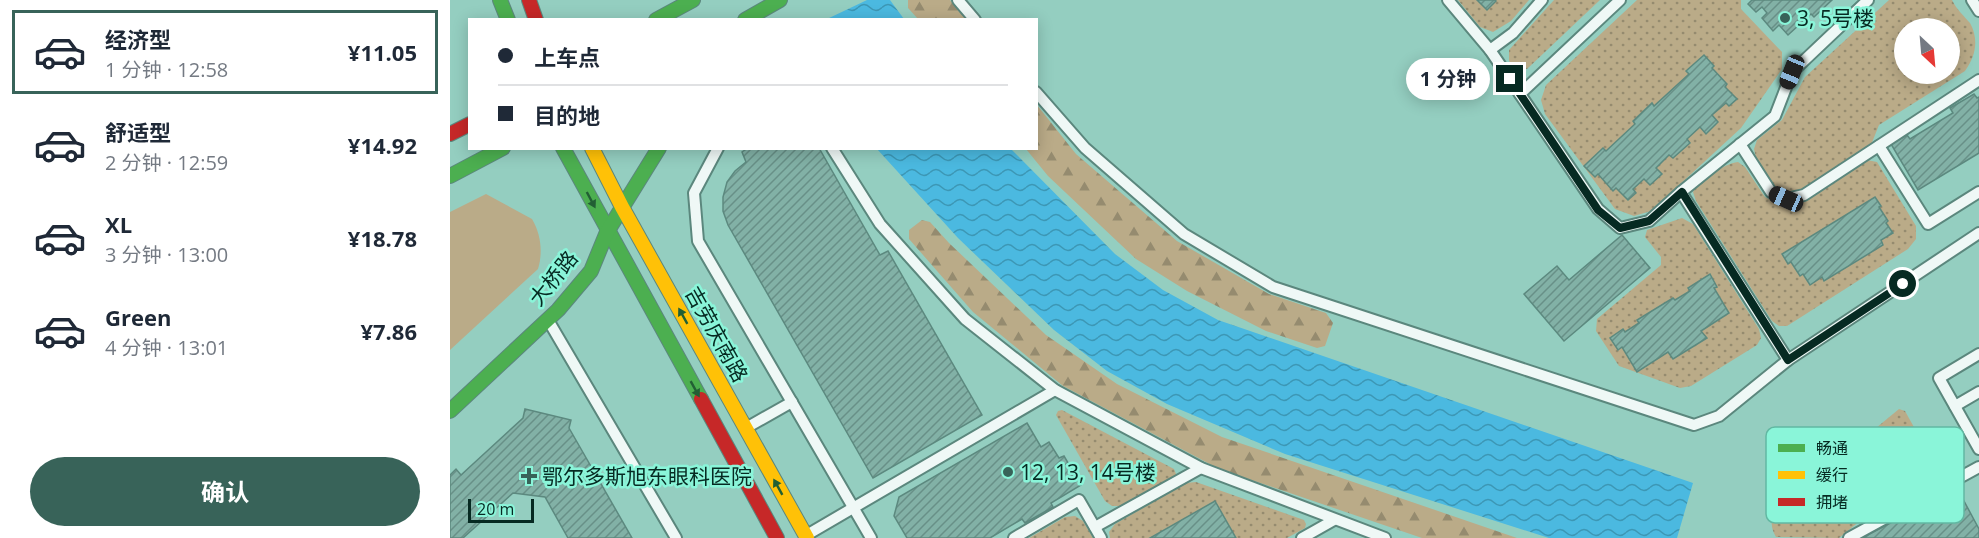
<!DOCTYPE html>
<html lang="zh">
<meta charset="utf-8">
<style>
:root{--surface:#fff;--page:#f2f2f3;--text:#1f2937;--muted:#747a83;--line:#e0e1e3;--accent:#386359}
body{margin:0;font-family:"Open Sans","Noto Sans SC",sans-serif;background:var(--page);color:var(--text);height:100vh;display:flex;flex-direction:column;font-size:22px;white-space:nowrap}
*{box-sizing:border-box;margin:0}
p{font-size:20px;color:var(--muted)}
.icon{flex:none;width:33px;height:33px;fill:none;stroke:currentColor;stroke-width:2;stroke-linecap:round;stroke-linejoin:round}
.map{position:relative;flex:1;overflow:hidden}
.side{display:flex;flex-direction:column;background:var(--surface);width:450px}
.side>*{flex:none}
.guide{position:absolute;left:18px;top:18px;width:570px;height:132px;border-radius:0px;box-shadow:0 3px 15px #0003;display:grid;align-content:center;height:132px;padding:0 30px;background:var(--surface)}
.needle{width:39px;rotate:154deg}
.buttons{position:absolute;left:1444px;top:18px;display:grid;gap:12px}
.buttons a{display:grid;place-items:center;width:66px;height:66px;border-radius:50%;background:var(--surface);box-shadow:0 3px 15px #0003;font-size:30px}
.scale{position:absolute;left:18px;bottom:15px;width:66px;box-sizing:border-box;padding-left:6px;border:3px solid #062a22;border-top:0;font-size:16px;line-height:21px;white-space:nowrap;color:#062a22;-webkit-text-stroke:4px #8af5d9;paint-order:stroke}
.end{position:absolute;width:27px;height:27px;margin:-14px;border:8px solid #062a22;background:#fff;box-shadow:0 0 0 3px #fff}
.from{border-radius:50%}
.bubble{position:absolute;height:42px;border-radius:21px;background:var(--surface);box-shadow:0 3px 15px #0003;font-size:20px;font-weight:700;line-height:42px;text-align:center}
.car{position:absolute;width:18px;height:36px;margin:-18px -9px;border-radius:8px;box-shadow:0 0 4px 2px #0007;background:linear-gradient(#222 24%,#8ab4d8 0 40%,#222 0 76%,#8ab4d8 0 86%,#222 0)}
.guide b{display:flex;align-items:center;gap:21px;height:57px;font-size:22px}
.guide b+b{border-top:2px solid var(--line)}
.guide i{width:15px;height:15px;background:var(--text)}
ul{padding:10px 0 0;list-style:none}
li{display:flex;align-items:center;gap:18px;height:84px;margin:0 12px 9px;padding:0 18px;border:3px solid transparent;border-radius:0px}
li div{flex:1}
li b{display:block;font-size:22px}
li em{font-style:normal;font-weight:700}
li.on{border-color:var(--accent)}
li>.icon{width:54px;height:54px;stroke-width:1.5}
.button{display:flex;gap:12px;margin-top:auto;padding:12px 30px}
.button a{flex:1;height:69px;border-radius:36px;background:var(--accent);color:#fff;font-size:24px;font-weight:700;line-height:69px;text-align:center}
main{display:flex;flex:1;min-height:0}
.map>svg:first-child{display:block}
.grass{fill:url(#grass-dots);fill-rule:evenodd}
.forest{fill:url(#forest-firs)}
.park{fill:#baab88}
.water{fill:url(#water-waves)}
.building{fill:url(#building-hatch);stroke:#5c897f;stroke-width:1.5}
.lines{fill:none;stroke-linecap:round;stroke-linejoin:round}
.lane-casing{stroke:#5b877d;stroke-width:14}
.fast-casing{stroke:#5b877d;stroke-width:16}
.slow-casing{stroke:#5b877d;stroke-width:16}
.jam-casing{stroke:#5b877d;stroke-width:16}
.lane{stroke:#eff8f6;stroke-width:10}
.fast{stroke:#4caf50;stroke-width:14}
.slow{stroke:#ffc107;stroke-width:14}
.jam{stroke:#c62828;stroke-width:14}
.oneway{fill:#225f34}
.route{stroke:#062a22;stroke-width:8}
.poi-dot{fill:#386359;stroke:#8af5d9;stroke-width:2}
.labels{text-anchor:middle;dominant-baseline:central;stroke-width:5;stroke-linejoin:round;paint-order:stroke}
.poi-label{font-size:21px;fill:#062a22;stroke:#8af5d9;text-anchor:start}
.street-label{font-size:21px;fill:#062a22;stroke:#8af5d9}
.key{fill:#8af5d9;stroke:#62b8a2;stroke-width:1.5}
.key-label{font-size:16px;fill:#062a22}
</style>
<main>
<section class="side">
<ul>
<li class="on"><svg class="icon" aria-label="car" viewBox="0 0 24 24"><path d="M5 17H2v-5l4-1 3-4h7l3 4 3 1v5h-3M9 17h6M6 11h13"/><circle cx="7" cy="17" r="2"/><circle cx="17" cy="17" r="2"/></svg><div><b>经济型</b><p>1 分钟 · 12:58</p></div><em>¥11.05</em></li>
<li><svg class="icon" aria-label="car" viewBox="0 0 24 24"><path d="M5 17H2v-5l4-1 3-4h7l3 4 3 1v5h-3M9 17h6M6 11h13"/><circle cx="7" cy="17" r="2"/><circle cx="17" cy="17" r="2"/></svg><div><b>舒适型</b><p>2 分钟 · 12:59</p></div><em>¥14.92</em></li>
<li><svg class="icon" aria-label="car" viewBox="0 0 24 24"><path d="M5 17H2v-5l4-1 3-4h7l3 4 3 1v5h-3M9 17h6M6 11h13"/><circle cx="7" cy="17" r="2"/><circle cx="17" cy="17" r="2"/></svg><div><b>XL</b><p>3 分钟 · 13:00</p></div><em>¥18.78</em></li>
<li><svg class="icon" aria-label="car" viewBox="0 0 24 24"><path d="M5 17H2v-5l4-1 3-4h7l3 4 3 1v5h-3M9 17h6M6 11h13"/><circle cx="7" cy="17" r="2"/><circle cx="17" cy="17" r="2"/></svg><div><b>Green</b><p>4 分钟 · 13:01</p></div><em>¥7.86</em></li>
</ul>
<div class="button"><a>确认</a></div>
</section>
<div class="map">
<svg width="1529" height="538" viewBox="0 0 1529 538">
<defs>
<pattern id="grass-dots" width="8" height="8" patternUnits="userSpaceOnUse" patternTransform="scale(1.5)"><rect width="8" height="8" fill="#baab88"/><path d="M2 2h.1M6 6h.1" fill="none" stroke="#958b6f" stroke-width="1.8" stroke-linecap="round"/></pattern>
<pattern id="forest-firs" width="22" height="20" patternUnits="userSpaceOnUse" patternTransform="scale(1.5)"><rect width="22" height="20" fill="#baab88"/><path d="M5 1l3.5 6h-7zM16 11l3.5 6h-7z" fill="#958b6f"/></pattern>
<pattern id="water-waves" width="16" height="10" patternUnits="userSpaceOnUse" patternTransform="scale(1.5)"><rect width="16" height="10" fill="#4bb9e0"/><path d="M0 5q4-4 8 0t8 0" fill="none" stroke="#3c97b5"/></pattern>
<pattern id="building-hatch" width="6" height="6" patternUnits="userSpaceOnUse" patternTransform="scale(1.5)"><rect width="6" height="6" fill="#82b1a6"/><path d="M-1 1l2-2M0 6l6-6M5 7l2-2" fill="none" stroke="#689087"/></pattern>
</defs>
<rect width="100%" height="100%" fill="#94cec0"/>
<!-- grass -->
<g class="grass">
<polygon points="1008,0 1079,0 1061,21 1043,32 1030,27"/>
<polygon points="1104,0 1150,0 1077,69 1067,69 1059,61 1059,50"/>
<polygon points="1187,0 1291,0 1291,9 1332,52 1332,69 1291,128 1201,211 1184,216 1165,209 1095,114 1091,100 1096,85"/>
<path d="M1439,0H1502C1507,10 1513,15 1520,23C1529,39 1526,56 1515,71L1429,125L1421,145L1355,188L1339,194L1326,188L1306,158L1304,149L1307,140L1332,120L1355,77ZM1455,28H1500V74H1455Z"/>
<path d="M1417,160L1427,162L1466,226V239L1458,249L1337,326H1329L1322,321L1246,201L1243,192C1252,179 1273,164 1288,162L1295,167L1315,197L1331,205L1351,201Z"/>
<polygon points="1232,218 1243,224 1309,329 1311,338 1307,345 1241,386 1230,388 1169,366 1146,331 1147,319 1211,265 1211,257 1195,237 1197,230"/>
<path d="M1449,409L1455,411L1480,456L1481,463L1389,538L1326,537C1320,527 1320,518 1328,509Z"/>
<polygon points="612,410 724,469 726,474 724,478 674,506 662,506 655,501 606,415 608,411"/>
<polygon points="746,482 854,520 856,524 855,528 837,538 660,538 659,532 665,524 736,483"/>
<polygon points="625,516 633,521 643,538 579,538 615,517"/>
</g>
<!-- forest -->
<g class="forest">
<polygon points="458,0 500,0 516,19 468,19 458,8"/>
<polygon points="587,105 626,154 727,241 819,294 876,313 883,323 875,346 867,348 816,331 737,291 686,259 598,176 576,149 586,148"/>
<polygon points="472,220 480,222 499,243 596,335 667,384 772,437 1067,538 972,538 769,469 613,386 523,312 459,239 459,230"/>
</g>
<!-- park -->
<path class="park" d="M36,194L82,219C91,234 93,253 88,269L0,350V212Z"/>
<!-- water -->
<g class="water">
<polygon points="417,0 440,0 454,19 377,19"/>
<polygon points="427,149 561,149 665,254 713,290 768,320 1243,483 1227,538 1099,538 835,454 717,404 657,371 604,330 508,238"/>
</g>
<!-- building -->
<g class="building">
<polygon points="1027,0 1045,0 1046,1 1037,10"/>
<polygon points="1302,0 1382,0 1364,17 1361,14 1338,35 1329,25 1323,31 1312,18 1317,13 1312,7 1306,12 1298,4"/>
<polygon points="1254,55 1264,66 1262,68 1277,84 1275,87 1287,99 1279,106 1276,103 1262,115 1268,122 1256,134 1250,127 1237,139 1240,143 1223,158 1219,155 1206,168 1212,174 1200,185 1194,179 1183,189 1186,193 1178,200 1166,188 1163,191 1148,174 1145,177 1134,166 1153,148 1156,151 1185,124 1183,121 1202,103 1204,106 1239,74 1236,71"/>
<polygon points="1524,94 1527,98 1529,97 1529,153 1468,190 1441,144 1457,135 1460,139 1503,113 1500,108"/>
<polygon points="298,148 369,148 430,255 438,251 532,415 423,478 278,225 273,211 273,197 277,182 285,171 296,162 292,152"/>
<polygon points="1425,197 1431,206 1429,207 1438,221 1436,223 1443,233 1431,240 1433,245 1374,281 1372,277 1360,285 1353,274 1350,276 1341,262 1338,264 1332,254"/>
<polygon points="1172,235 1200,268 1114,341 1074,294 1107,266 1119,280"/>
<polygon points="1260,274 1267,287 1264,288 1279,313 1251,331 1257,338 1223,359 1218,352 1187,372 1172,347 1168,350 1160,338 1173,329 1175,332 1189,323 1187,320 1223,298 1225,300 1240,291 1238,288"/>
<polygon points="75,409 121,420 119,428 182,538 118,538 95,497 63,493 13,538 0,538 0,475 6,469 11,475 73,418"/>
<polygon points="577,423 591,447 599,442 609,458 614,456 631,485 601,503 603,507 575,523 572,519 540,538 457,538 444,516 449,497"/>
<polygon points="1507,488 1529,529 1529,538 1412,538"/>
<polygon points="765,501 786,538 700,538"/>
</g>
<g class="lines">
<!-- lane casing -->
<g class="lane-casing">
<g id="lane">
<polyline points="508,0 525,20"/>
<polyline points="998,0 1040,50 1148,209 1170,228 1199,221 1231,192 1325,116 1342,72 1418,0"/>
<polyline points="1522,0 1529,11"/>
<polyline points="1040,50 1063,33 1092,0"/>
<polyline points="586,92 635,148 734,234 823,287 1244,425 1269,416 1338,360 1529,233"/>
<polyline points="1070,94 1170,0"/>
<polyline points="1290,144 1321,192 1336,199 1354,195 1529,80"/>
<polyline points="1429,146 1478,224 1529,192"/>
<polyline points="268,148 244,193 248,241 421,538"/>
<polyline points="382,148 430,224 515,319 605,390 751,468 935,538"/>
<polyline points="1231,192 1338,360"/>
<polyline points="98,320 226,538"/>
<polyline points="1529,354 1489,378 1529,449"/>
<polyline points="1505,406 1529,392"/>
<polyline points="296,428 342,402"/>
<polyline points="645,527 751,468"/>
<polyline points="355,536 605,390"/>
<polyline points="564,538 629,500 651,538"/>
<polyline points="852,538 884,520"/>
<polyline points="1399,538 1529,467"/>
</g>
</g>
<!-- fast casing -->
<g class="fast-casing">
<g id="fast">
<polyline points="50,0 58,20"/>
<polyline points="206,20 243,0"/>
<polyline points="295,20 330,0"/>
<polyline points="113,148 251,399"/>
<polyline points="0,176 53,148"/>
<polyline points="0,411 108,310 141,271 157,232 209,148"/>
</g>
</g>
<!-- slow casing -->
<g class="slow-casing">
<polyline id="slow" points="142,148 172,207 357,538"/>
</g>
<!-- jam casing -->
<g class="jam-casing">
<g id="jam">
<polyline points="79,0 86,20"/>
<polyline points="0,134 20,124"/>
<polyline points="251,399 327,538"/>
</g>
</g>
<!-- lane -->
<use href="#lane" class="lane"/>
<!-- fast -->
<use href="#fast" class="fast"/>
<!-- slow -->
<use href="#slow" class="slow"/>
<!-- jam -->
<use href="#jam" class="jam"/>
</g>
<!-- one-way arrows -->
<defs><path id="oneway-solid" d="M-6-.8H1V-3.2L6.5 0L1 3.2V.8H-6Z" transform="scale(1.5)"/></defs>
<g class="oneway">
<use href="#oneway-solid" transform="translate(141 200) rotate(62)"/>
<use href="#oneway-solid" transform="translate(233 316) rotate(-119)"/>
<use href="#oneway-solid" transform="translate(245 389) rotate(61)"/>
<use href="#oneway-solid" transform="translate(328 487) rotate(-119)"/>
</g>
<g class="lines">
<!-- route -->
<polyline class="route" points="1060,79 1148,210 1170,228 1199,221 1232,192 1338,360 1453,284"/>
</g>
<!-- markers -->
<g class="poi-dot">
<circle cx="1335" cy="18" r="6"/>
<circle cx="558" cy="472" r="6"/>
<path d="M76 467h6v6h6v6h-6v6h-6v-6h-6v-6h6z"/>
</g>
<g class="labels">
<!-- poi labels -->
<g class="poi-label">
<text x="1347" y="18">3, 5号楼</text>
<text x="570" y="472">12, 13, 14号楼</text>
<text x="92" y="476">鄂尔多斯旭东眼科医院</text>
</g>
<!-- street labels -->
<g class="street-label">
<text transform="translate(103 278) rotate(-51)">大桥路</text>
<text transform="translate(267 334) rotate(61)">吉劳庆南路</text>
</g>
</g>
<!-- legend -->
<rect x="1316" y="427" width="198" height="96" rx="9" class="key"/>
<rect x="1328" y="444" width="27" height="8" fill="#4caf50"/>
<rect x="1328" y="471" width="27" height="8" fill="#ffc107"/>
<rect x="1328" y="498" width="27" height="8" fill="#c62828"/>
<g class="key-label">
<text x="1366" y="454">畅通</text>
<text x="1366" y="481">缓行</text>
<text x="1366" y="508">拥堵</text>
</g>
</svg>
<div class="buttons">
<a><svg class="needle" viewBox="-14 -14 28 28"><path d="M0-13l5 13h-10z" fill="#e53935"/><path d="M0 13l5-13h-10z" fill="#747a83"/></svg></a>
</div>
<div class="scale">20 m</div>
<i class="end from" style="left:1453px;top:284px"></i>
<i class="end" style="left:1060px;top:79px"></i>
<div class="bubble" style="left:956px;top:58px;width:84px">1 分钟</div>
<i class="car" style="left:1342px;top:72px;rotate:202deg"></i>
<i class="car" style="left:1336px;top:199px;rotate:294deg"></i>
<div class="guide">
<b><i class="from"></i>上车点</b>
<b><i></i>目的地</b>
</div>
</div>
</main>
